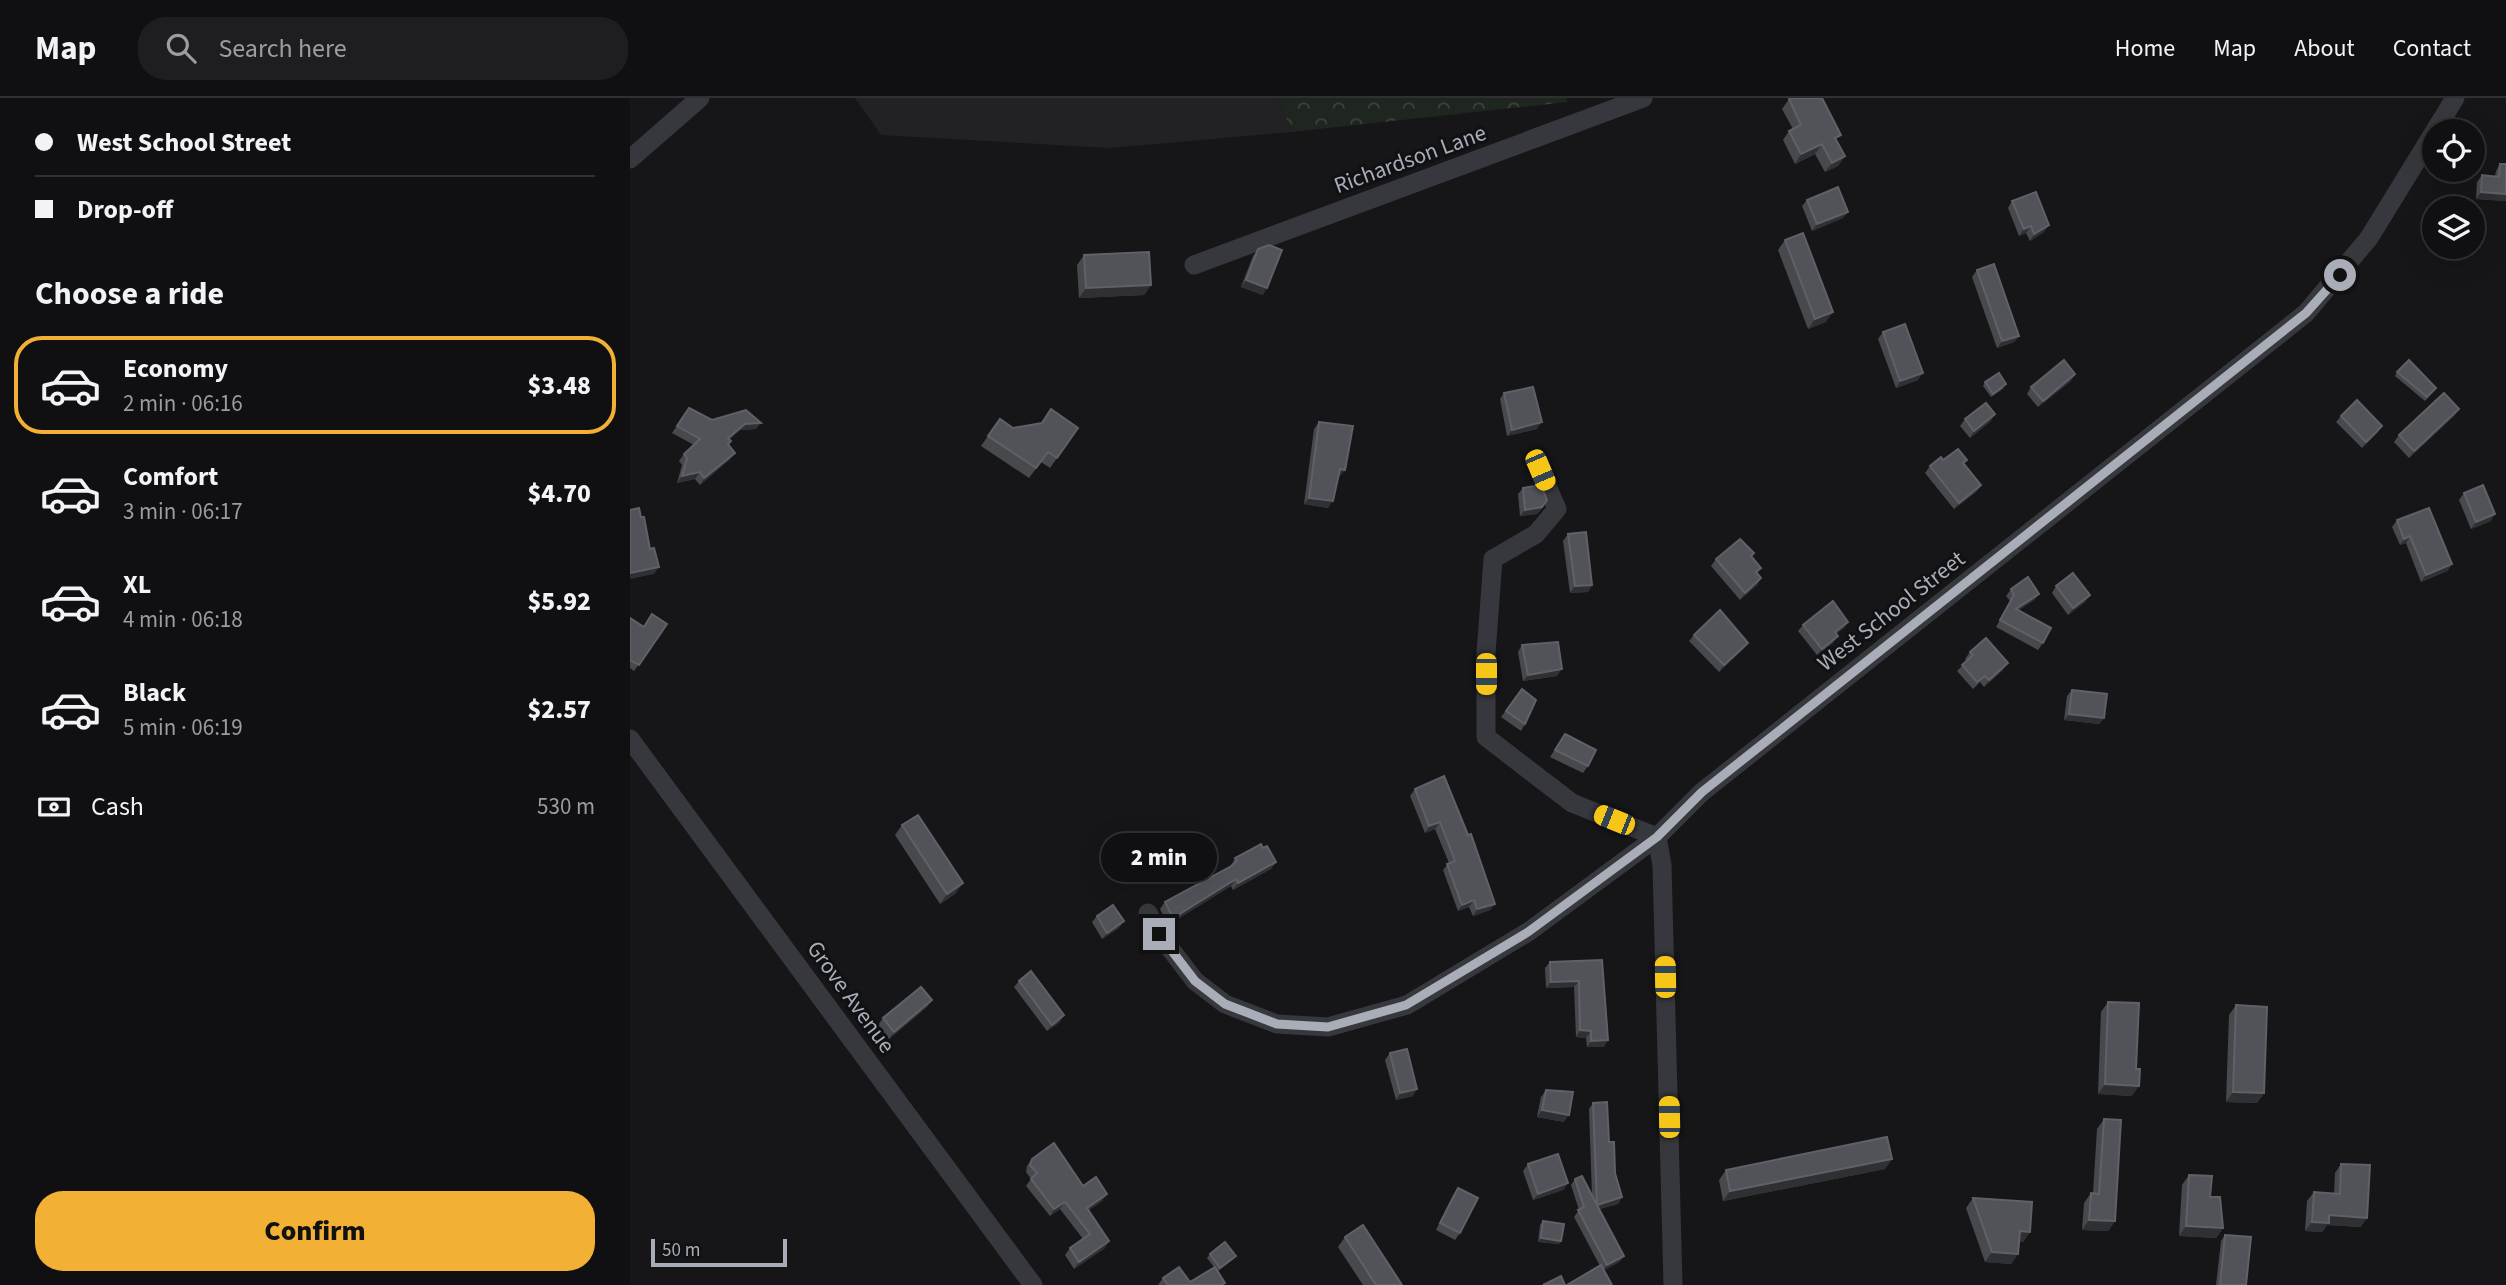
<!DOCTYPE html>
<meta charset="utf-8">
<style>
:root{--surface:#101012;--page:#1e1e20;--text:#f1f3f6;--muted:#9c9d9f;--line:#303032;--accent:#f2b134}
body{margin:0;font-family:"Source Sans 3",sans-serif;background:var(--page);color:var(--text);height:100vh;display:flex;flex-direction:column;font-size:26px;white-space:nowrap}
*{box-sizing:border-box;margin:0}
p{font-size:23px;color:var(--muted)}
.icon{flex:none;width:38px;height:38px;fill:none;stroke:currentColor;stroke-width:2;stroke-linecap:round;stroke-linejoin:round}
.map{position:relative;flex:1;overflow:hidden}
.details{display:flex;flex-direction:column;background:var(--surface);width:630px}
.details>*{flex:none}
.guide{display:grid;align-content:center;height:154px;padding:0 35px;background:var(--surface)}
.buttons{position:absolute;left:1792px;top:21px;display:grid;gap:14px}
.buttons a{display:grid;place-items:center;width:63px;height:63px;border-radius:50%;background:var(--surface);box-shadow:0 7px 28px #0002,0 0 0 2px var(--line);font-size:35px}
.scale{position:absolute;left:21px;bottom:18px;width:136px;box-sizing:border-box;padding-left:7px;border:4px solid #a8adb8;border-top:0;font-size:19px;line-height:24px;white-space:nowrap;color:#a8adb8;-webkit-text-stroke:5px #111113;paint-order:stroke}
.end{position:absolute;width:32px;height:32px;margin:-16px;border:9px solid #a8adb8;background:#111;box-shadow:0 0 0 4px #111}
.from{border-radius:50%}
.bubble{position:absolute;height:49px;border-radius:24px;background:var(--surface);box-shadow:0 7px 28px #0002,0 0 0 2px var(--line);font-size:23px;font-weight:800;line-height:49px;text-align:center}
.car{position:absolute;width:21px;height:42px;margin:-21px -10px;border-radius:9px;box-shadow:0 0 5px 2px #0007;background:linear-gradient(#f5c518 24%,#345 0 40%,#f5c518 0 76%,#345 0 86%,#f5c518 0)}
.guide b{display:flex;align-items:center;gap:24px;height:66px;font-size:26px}
.guide b+b{border-top:2px solid var(--line)}
.guide i{width:18px;height:18px;background:var(--text)}
ul{padding:0;list-style:none}
li{display:flex;align-items:center;gap:21px;height:98px;margin:0 14px 10px;padding:0 21px;border:4px solid transparent;border-radius:28px}
li div{flex:1}
li b{display:block;font-size:26px}
li em{font-style:normal;font-weight:800}
li.on{border-color:var(--accent)}
li>.icon{width:63px;height:63px;stroke-width:1.5}
h2{padding:0 35px;font-size:32px;line-height:84px}
.pay{display:flex;align-items:center;gap:18px;height:77px;padding:0 35px;font-size:26px}
.pay p{margin-inline-start:auto}
.primary-button{display:flex;gap:14px;margin-top:auto;padding:14px 35px}
.primary-button a{flex:1;height:80px;border-radius:28px;background:var(--accent);color:#111;font-size:28px;font-weight:800;line-height:80px;text-align:center}
header{display:flex;align-items:center;gap:42px;box-sizing:border-box;height:98px;padding:0 35px;background:var(--surface);border-bottom:2px solid var(--line)}
header strong{font-size:33px}
nav{display:flex;gap:38px;margin-inline-start:auto;font-size:24px}
.search{width:490px;height:63px;background:var(--page);display:flex;align-items:center;gap:18px;box-sizing:border-box;padding:0 24px;border-radius:28px;color:var(--muted);font-size:26px}
main{display:flex;flex:1;min-height:0}
.map>svg:first-child{display:block}
.built{fill:#222225}
.forest{fill:url(#forest-crowns)}
.lines{fill:none;stroke-linecap:round;stroke-linejoin:round}
.minor{stroke:#37383d;stroke-width:19}
.wall{fill:#47494d}
.shaded-wall{fill:#2f3033}
.building{fill:#525359;stroke:#5f6168;stroke-width:2}
.route{stroke:#a8adb8;stroke-width:9}
.labels{text-anchor:middle;dominant-baseline:central;stroke-width:6;stroke-linejoin:round;paint-order:stroke}
.street-label{font-size:23px;fill:#a8adb8;stroke:#111113}
</style>
<header>
<strong>Map</strong>
<div class="search"><svg class="icon" aria-label="search" viewBox="0 0 24 24"><circle cx="10" cy="10" r="6"/><path d="M15 15l6 6"/></svg>Search here</div>
<nav><a>Home</a><a>Map</a><a>About</a><a>Contact</a></nav>
</header>
<main>
<section class="details">
<div class="guide">
<b><i class="from"></i>West School Street</b>
<b><i></i>Drop-off</b>
</div>
<h2>Choose a ride</h2>
<ul>
<li class="on"><svg class="icon" aria-label="car" viewBox="0 0 24 24"><path d="M5 17H2v-5l4-1 3-4h7l3 4 3 1v5h-3M9 17h6M6 11h13"/><circle cx="7" cy="17" r="2"/><circle cx="17" cy="17" r="2"/></svg><div><b>Economy</b><p>2 min · 06:16</p></div><em>$3.48</em></li>
<li><svg class="icon" aria-label="car" viewBox="0 0 24 24"><path d="M5 17H2v-5l4-1 3-4h7l3 4 3 1v5h-3M9 17h6M6 11h13"/><circle cx="7" cy="17" r="2"/><circle cx="17" cy="17" r="2"/></svg><div><b>Comfort</b><p>3 min · 06:17</p></div><em>$4.70</em></li>
<li><svg class="icon" aria-label="car" viewBox="0 0 24 24"><path d="M5 17H2v-5l4-1 3-4h7l3 4 3 1v5h-3M9 17h6M6 11h13"/><circle cx="7" cy="17" r="2"/><circle cx="17" cy="17" r="2"/></svg><div><b>XL</b><p>4 min · 06:18</p></div><em>$5.92</em></li>
<li><svg class="icon" aria-label="car" viewBox="0 0 24 24"><path d="M5 17H2v-5l4-1 3-4h7l3 4 3 1v5h-3M9 17h6M6 11h13"/><circle cx="7" cy="17" r="2"/><circle cx="17" cy="17" r="2"/></svg><div><b>Black</b><p>5 min · 06:19</p></div><em>$2.57</em></li>
</ul>
<div class="pay"><svg class="icon" aria-label="cash" viewBox="0 0 24 24"><path d="M3 7h18v10H3z"/><circle cx="12" cy="12" r="2"/></svg>Cash<p>530 m</p></div>
<div class="primary-button"><a>Confirm</a></div>
</section>
<div class="map">
<svg width="1876" height="1187" viewBox="0 0 1876 1187">
<defs>
<pattern id="forest-crowns" width="20" height="18" patternUnits="userSpaceOnUse" patternTransform="scale(1.75)"><rect width="20" height="18" fill="#1e261f"/><path d="M2 6a3 3 0 1 1 6 0M12 15a3 3 0 1 1 6 0" fill="none" stroke="#3c433d"/></pattern>
</defs>
<rect width="100%" height="100%" fill="#161618"/>
<!-- built -->
<polygon class="built" points="225,0 649,0 661,34 480,50 251,37"/>
<!-- forest -->
<polygon class="forest" points="649,0 936,0 938,4 661,34"/>
<g class="lines">
<!-- minor -->
<g class="minor">
<polyline points="0,61 70,0"/>
<polyline points="564,167 1013,0"/>
<polyline points="910,372 927,411 906,436 863,461 856,555 856,639 942,705 1027,739"/>
<polyline points="0,641 403,1187"/>
<polyline points="1027,739 1032,767 1043,1187"/>
<polyline points="518,815 529,836 565,883 595,906 647,926 698,929 777,907 898,834 1027,739 1072,694 1676,215 1739,140 1825,0"/>
</g>
</g>
<!-- wall -->
<g class="wall">
<polygon points="1159,1 1207,43 1215,58 1208,68 1195,74 1185,56 1165,66 1153,42 1159,33 1163,31 1152,11"/>
<polygon points="1870,66 1876,103 1846,101 1847,84 1852,77 1865,78 1866,73"/>
<polygon points="1177,102 1213,120 1182,133 1172,108"/>
<polygon points="1382,103 1414,134 1400,143 1396,135 1389,138 1378,110"/>
<polygon points="1155,142 1196,224 1178,231 1148,152"/>
<polygon points="628,151 633,197 611,189 623,158"/>
<polygon points="454,157 521,187 514,197 449,200 447,167"/>
<polygon points="1347,172 1389,238 1384,244 1367,250 1342,179"/>
<polygon points="1253,234 1288,282 1266,290 1248,241"/>
<polygon points="1767,274 1804,293 1795,303 1765,278"/>
<polygon points="1441,283 1408,309 1397,296 1401,289"/>
<polygon points="1355,284 1374,290 1361,299 1353,288"/>
<polygon points="874,295 907,331 877,338 870,301"/>
<polygon points="59,310 82,322 126,331 110,332 100,341 99,347 100,361 70,387 65,381 47,385 52,367 49,363 54,356 64,347 42,335"/>
<polygon points="1825,317 1779,360 1764,344 1769,337"/>
<polygon points="1711,318 1748,334 1732,350 1706,324"/>
<polygon points="370,321 383,330 448,330 420,370 411,364 399,380 351,348"/>
<polygon points="1335,321 1361,323 1340,340 1330,328"/>
<polygon points="689,324 710,378 708,378 698,410 674,406 684,331"/>
<polygon points="1313,362 1334,366 1351,387 1346,394 1324,411 1295,375 1300,368"/>
<polygon points="893,390 913,409 907,416 890,418 888,396"/>
<polygon points="1834,395 1861,423 1841,431 1829,402"/>
<polygon points="1767,422 1822,466 1817,473 1791,484 1776,445 1770,447 1762,429"/>
<polygon points="938,436 962,487 958,494 940,495 933,443"/>
<polygon points="1121,458 1127,476 1131,480 1127,487 1110,502 1081,468 1086,461"/>
<polygon points="1426,488 1460,497 1455,504 1438,517 1422,495"/>
<polygon points="1381,491 1409,496 1404,502 1389,512 1413,545 1408,552 1366,529 1380,503 1376,498"/>
<polygon points="0,520 13,529 37,526 4,573 0,570"/>
<polygon points="1218,524 1214,530 1206,536 1203,545 1187,557 1168,533 1173,527"/>
<polygon points="1064,537 1118,545 1113,551 1089,574 1059,543"/>
<polygon points="892,547 927,578 893,583 888,554"/>
<polygon points="1340,554 1373,572 1354,589 1350,584 1343,591 1327,573 1337,563 1335,561"/>
<polygon points="892,591 895,626 891,633 871,619"/>
<polygon points="1442,592 1474,620 1469,626 1434,622 1437,598"/>
<polygon points="935,636 958,668 953,675 920,659"/>
<polygon points="814,678 865,806 860,812 843,818 839,809 828,813 813,772 819,765 805,731 795,735 780,698 785,691"/>
<polygon points="272,727 326,795 310,806 265,737"/>
<polygon points="633,750 646,764 641,771 603,792 601,788 538,827 530,811 535,804 601,768 605,760"/>
<polygon points="467,818 489,830 472,841 462,824"/>
<polygon points="972,862 974,949 957,949 956,940 946,939 944,889 916,890 915,870 920,864"/>
<polygon points="389,883 430,924 417,933 384,889"/>
<polygon points="302,902 297,909 259,941 248,927 253,920"/>
<polygon points="1478,904 1502,998 1468,996 1471,914"/>
<polygon points="1606,907 1634,995 1627,1005 1596,1004 1599,917"/>
<polygon points="760,955 783,998 766,1002 755,962"/>
<polygon points="916,992 934,1024 907,1019 911,999"/>
<polygon points="963,1005 979,1044 985,1075 992,1099 988,1106 969,1111 994,1158 989,1164 974,1172 970,1168 944,1119 949,1112 941,1087 945,1081 962,1097 959,1011"/>
<polygon points="1474,1021 1485,1123 1478,1133 1452,1132 1454,1105 1461,1095 1463,1095 1467,1031"/>
<polygon points="402,1061 453,1088 477,1096 472,1103 459,1112 475,1150 444,1171 435,1157 440,1150 453,1141 430,1111 420,1118 396,1088 401,1081 396,1074 397,1068"/>
<polygon points="1262,1061 1255,1071 1093,1103 1089,1082 1096,1072"/>
<polygon points="898,1066 938,1085 933,1092 903,1102 893,1073"/>
<polygon points="1711,1066 1731,1129 1697,1127 1692,1134 1675,1133 1677,1103 1684,1094 1704,1095 1705,1075"/>
<polygon points="1559,1077 1580,1099 1593,1130 1586,1140 1549,1138 1552,1087"/>
<polygon points="828,1090 830,1135 825,1142 806,1132 823,1097"/>
<polygon points="1343,1100 1400,1134 1393,1144 1389,1143 1388,1156 1381,1166 1355,1164 1336,1110"/>
<polygon points="913,1123 931,1143 929,1146 908,1144 910,1127"/>
<polygon points="1595,1137 1616,1187 1586,1187 1591,1143"/>
<polygon points="715,1139 772,1187 733,1187 708,1149"/>
<polygon points="580,1156 603,1161 588,1173 593,1187 528,1187 533,1180 560,1184 584,1169 577,1160"/>
</g>
<!-- shaded-wall -->
<g class="shaded-wall">
<polygon points="1192,46 1185,56 1165,66 1171,56"/>
<polygon points="1215,58 1208,68 1195,74 1202,65"/>
<polygon points="1851,94 1876,96 1876,103 1846,101"/>
<polygon points="1218,114 1213,120 1182,133 1187,126"/>
<polygon points="1419,127 1414,134 1400,143 1404,136"/>
<polygon points="1401,128 1396,135 1389,138 1394,131"/>
<polygon points="616,182 637,190 633,197 611,189"/>
<polygon points="521,187 514,197 449,200 456,190"/>
<polygon points="1203,214 1196,224 1178,231 1185,221"/>
<polygon points="1389,238 1384,244 1367,250 1372,243"/>
<polygon points="1293,275 1288,282 1266,290 1270,283"/>
<polygon points="1445,276 1441,283 1408,309 1413,303"/>
<polygon points="1829,311 1825,317 1779,360 1784,353"/>
<polygon points="1365,316 1361,323 1340,340 1344,333"/>
<polygon points="912,324 907,331 877,338 882,332"/>
<polygon points="131,325 126,331 110,332 93,346 98,340 115,326"/>
<polygon points="1752,328 1748,334 1732,350 1736,344"/>
<polygon points="105,355 100,361 70,387 74,380"/>
<polygon points="710,371 715,372 710,378 705,378"/>
<polygon points="70,374 65,381 47,385 52,378"/>
<polygon points="1351,387 1346,394 1324,411 1329,405"/>
<polygon points="679,400 703,403 698,410 674,406"/>
<polygon points="917,402 907,416 890,418 895,412"/>
<polygon points="1865,416 1861,423 1841,431 1846,424"/>
<polygon points="1780,438 1776,445 1770,447 1774,441"/>
<polygon points="1822,466 1817,473 1791,484 1796,477"/>
<polygon points="29,469 24,476 0,481 0,475"/>
<polygon points="1131,480 1127,487 1110,502 1115,495"/>
<polygon points="962,487 958,494 940,495 945,488"/>
<polygon points="1409,496 1404,502 1381,517 1386,511"/>
<polygon points="1460,497 1455,504 1438,517 1443,510"/>
<polygon points="1218,524 1214,530 1200,541 1205,534"/>
<polygon points="1208,538 1203,545 1187,557 1192,551"/>
<polygon points="1118,545 1113,551 1089,574 1094,567"/>
<polygon points="1378,565 1373,572 1354,589 1359,582"/>
<polygon points="932,571 927,578 893,583 898,577"/>
<polygon points="1439,616 1474,620 1469,626 1434,622"/>
<polygon points="810,724 805,731 795,735 799,728"/>
<polygon points="646,764 641,771 603,792 608,785"/>
<polygon points="606,781 601,788 538,827 543,820"/>
<polygon points="333,785 326,795 310,806 317,796"/>
<polygon points="844,802 839,809 828,813 832,807"/>
<polygon points="865,806 860,812 843,818 847,811"/>
<polygon points="494,823 489,830 472,841 477,835"/>
<polygon points="949,883 944,889 916,890 921,884"/>
<polygon points="302,902 297,909 259,941 264,934"/>
<polygon points="434,917 430,924 417,933 422,927"/>
<polygon points="950,932 961,933 956,940 946,939"/>
<polygon points="978,942 974,949 957,949 961,943"/>
<polygon points="1475,986 1509,988 1502,998 1468,996"/>
<polygon points="787,991 783,998 766,1002 770,995"/>
<polygon points="1603,994 1634,995 1627,1005 1596,1004"/>
<polygon points="912,1012 939,1017 934,1024 907,1019"/>
<polygon points="1262,1061 1255,1071 1093,1103 1100,1093"/>
<polygon points="938,1085 933,1092 903,1102 908,1096"/>
<polygon points="477,1096 472,1103 452,1117 457,1110"/>
<polygon points="992,1099 988,1106 963,1113 967,1107"/>
<polygon points="435,1104 430,1111 420,1118 424,1111"/>
<polygon points="1699,1117 1737,1120 1731,1129 1697,1127 1692,1134 1675,1133 1682,1124"/>
<polygon points="1459,1122 1485,1123 1478,1133 1452,1132"/>
<polygon points="1556,1128 1593,1130 1586,1140 1549,1138"/>
<polygon points="1390,1133 1400,1134 1393,1144 1383,1143"/>
<polygon points="911,1140 931,1143 929,1146 908,1144"/>
<polygon points="479,1143 475,1150 444,1171 449,1164"/>
<polygon points="1362,1154 1388,1156 1381,1166 1355,1164"/>
<polygon points="994,1158 989,1164 972,1173 977,1167"/>
</g>
<!-- building -->
<g class="building">
<polygon points="1161,0 1192,0 1211,37 1205,40 1215,58 1202,65 1192,46 1171,56 1159,33 1171,27 1159,1"/>
<polygon points="1870,66 1876,66 1876,96 1851,94 1852,77 1869,79"/>
<polygon points="1208,89 1218,114 1187,126 1177,102"/>
<polygon points="1406,94 1419,127 1404,136 1401,128 1394,131 1382,103"/>
<polygon points="1173,135 1203,214 1185,221 1155,142"/>
<polygon points="639,147 652,152 637,190 616,182 628,151"/>
<polygon points="519,154 521,187 456,190 454,157"/>
<polygon points="1364,166 1389,238 1372,243 1347,172"/>
<polygon points="1275,226 1293,275 1270,283 1253,234"/>
<polygon points="1434,262 1445,276 1413,303 1401,289"/>
<polygon points="1779,262 1806,290 1797,299 1767,274"/>
<polygon points="1369,275 1376,286 1363,296 1355,284"/>
<polygon points="903,289 912,324 882,332 874,295"/>
<polygon points="1814,295 1829,311 1784,353 1769,337"/>
<polygon points="1727,302 1752,328 1736,344 1711,318"/>
<polygon points="1356,305 1365,316 1344,333 1335,321"/>
<polygon points="59,310 82,322 116,312 131,325 115,326 98,340 101,343 98,346 105,355 74,380 70,374 52,378 57,360 54,356 70,341 47,328"/>
<polygon points="421,311 448,330 427,360 418,354 406,370 358,338 370,321 383,330 412,325"/>
<polygon points="689,324 723,328 715,372 710,371 703,403 679,400"/>
<polygon points="1328,351 1337,362 1333,365 1351,387 1329,405 1300,368 1311,359 1313,362"/>
<polygon points="911,387 917,402 912,409 895,412 893,390"/>
<polygon points="1853,387 1865,416 1846,424 1834,395"/>
<polygon points="9,410 11,419 14,419 20,451 24,450 29,469 0,475 0,412"/>
<polygon points="1799,410 1822,466 1796,477 1780,438 1774,441 1767,422"/>
<polygon points="956,434 962,487 945,488 938,436"/>
<polygon points="1110,441 1124,455 1121,458 1131,470 1126,474 1131,480 1115,495 1086,461"/>
<polygon points="1443,475 1460,497 1443,510 1426,488"/>
<polygon points="1398,479 1409,496 1386,511 1421,530 1413,545 1370,522 1384,497 1381,491"/>
<polygon points="1203,503 1218,524 1205,534 1208,538 1192,551 1173,527"/>
<polygon points="1090,512 1118,545 1094,567 1064,537"/>
<polygon points="22,516 37,526 9,567 0,562 0,520 14,529"/>
<polygon points="1356,540 1378,565 1359,582 1355,578 1347,584 1332,567 1343,557 1340,554"/>
<polygon points="928,544 932,571 898,577 892,547"/>
<polygon points="892,591 906,602 895,626 876,613"/>
<polygon points="1442,592 1477,596 1474,620 1439,616"/>
<polygon points="935,636 966,652 958,668 925,652"/>
<polygon points="814,678 838,737 841,736 865,806 847,811 844,802 832,807 817,766 825,763 810,724 799,728 785,691"/>
<polygon points="288,717 333,785 317,796 272,727"/>
<polygon points="631,746 633,750 637,748 646,764 608,785 606,781 543,820 535,804 600,769 607,763 605,760"/>
<polygon points="483,807 494,823 477,835 467,818"/>
<polygon points="972,862 978,942 961,943 961,933 950,932 949,883 921,884 920,864"/>
<polygon points="401,873 434,917 422,927 389,883"/>
<polygon points="291,889 302,902 264,934 253,920"/>
<polygon points="1478,904 1509,905 1506,971 1510,971 1509,988 1475,986"/>
<polygon points="1606,907 1637,909 1634,995 1603,994"/>
<polygon points="777,951 787,991 770,995 760,955"/>
<polygon points="916,992 943,994 939,1017 912,1012"/>
<polygon points="977,1004 979,1044 984,1044 985,1075 992,1099 967,1107 994,1158 977,1167 948,1112 954,1109 945,1081 952,1078 967,1107 963,1005"/>
<polygon points="1474,1021 1491,1022 1485,1123 1459,1122 1461,1095 1469,1096"/>
<polygon points="1257,1039 1262,1061 1100,1093 1096,1072"/>
<polygon points="424,1045 453,1088 466,1079 477,1096 457,1110 479,1143 449,1164 440,1150 460,1136 435,1104 424,1111 401,1081 407,1075 400,1067 402,1061"/>
<polygon points="928,1056 938,1085 908,1096 898,1066"/>
<polygon points="1711,1066 1740,1067 1737,1120 1699,1117 1699,1125 1682,1124 1684,1094 1710,1096"/>
<polygon points="1559,1077 1582,1078 1580,1099 1590,1099 1593,1130 1556,1128"/>
<polygon points="828,1090 848,1100 830,1135 810,1125"/>
<polygon points="1343,1100 1402,1104 1400,1134 1390,1133 1388,1156 1362,1154"/>
<polygon points="913,1123 934,1126 931,1143 911,1140"/>
<polygon points="733,1127 772,1187 746,1187 715,1139"/>
<polygon points="1595,1137 1621,1139 1616,1187 1590,1187"/>
<polygon points="595,1144 606,1158 590,1170 580,1156"/>
<polygon points="971,1167 982,1187 937,1187"/>
<polygon points="549,1169 560,1184 585,1169 595,1185 591,1187 538,1187 533,1180"/>
<polygon points="931,1178 935,1187 913,1187"/>
</g>
<g class="lines">
<!-- route -->
<polyline class="route" points="529,836 565,883 595,906 647,926 698,929 776,907 898,834 1027,739 1072,694 1676,215 1710,177"/>
</g>
<g class="labels">
<!-- street labels -->
<g class="street-label">
<text transform="translate(780 61) rotate(-20)">Richardson Lane</text>
<text transform="translate(1261 513) rotate(-38)">West School Street</text>
<text transform="translate(221 899) rotate(54)">Grove Avenue</text>
</g>
</g>
</svg>
<div class="buttons">
<a><svg class="icon" aria-label="locate" viewBox="0 0 24 24"><circle cx="12" cy="12" r="6"/><path d="M12 2v4M12 18v4M2 12h4M18 12h4"/></svg></a>
<a><svg class="icon" aria-label="layers" viewBox="0 0 24 24"><path d="M12 4l9 5-9 5-9-5zM3 14l9 5 9-5"/></svg></a>
</div>
<div class="scale">50 m</div>
<i class="end from" style="left:1710px;top:177px"></i>
<i class="end" style="left:529px;top:836px"></i>
<div class="bubble" style="left:471px;top:735px;width:116px">2 min</div>
<i class="car" style="left:910px;top:372px;rotate:157deg"></i>
<i class="car" style="left:856px;top:576px;rotate:180deg"></i>
<i class="car" style="left:984px;top:722px;rotate:292deg"></i>
<i class="car" style="left:1035px;top:879px;rotate:359deg"></i>
<i class="car" style="left:1039px;top:1019px;rotate:359deg"></i>
</div>
</main>
